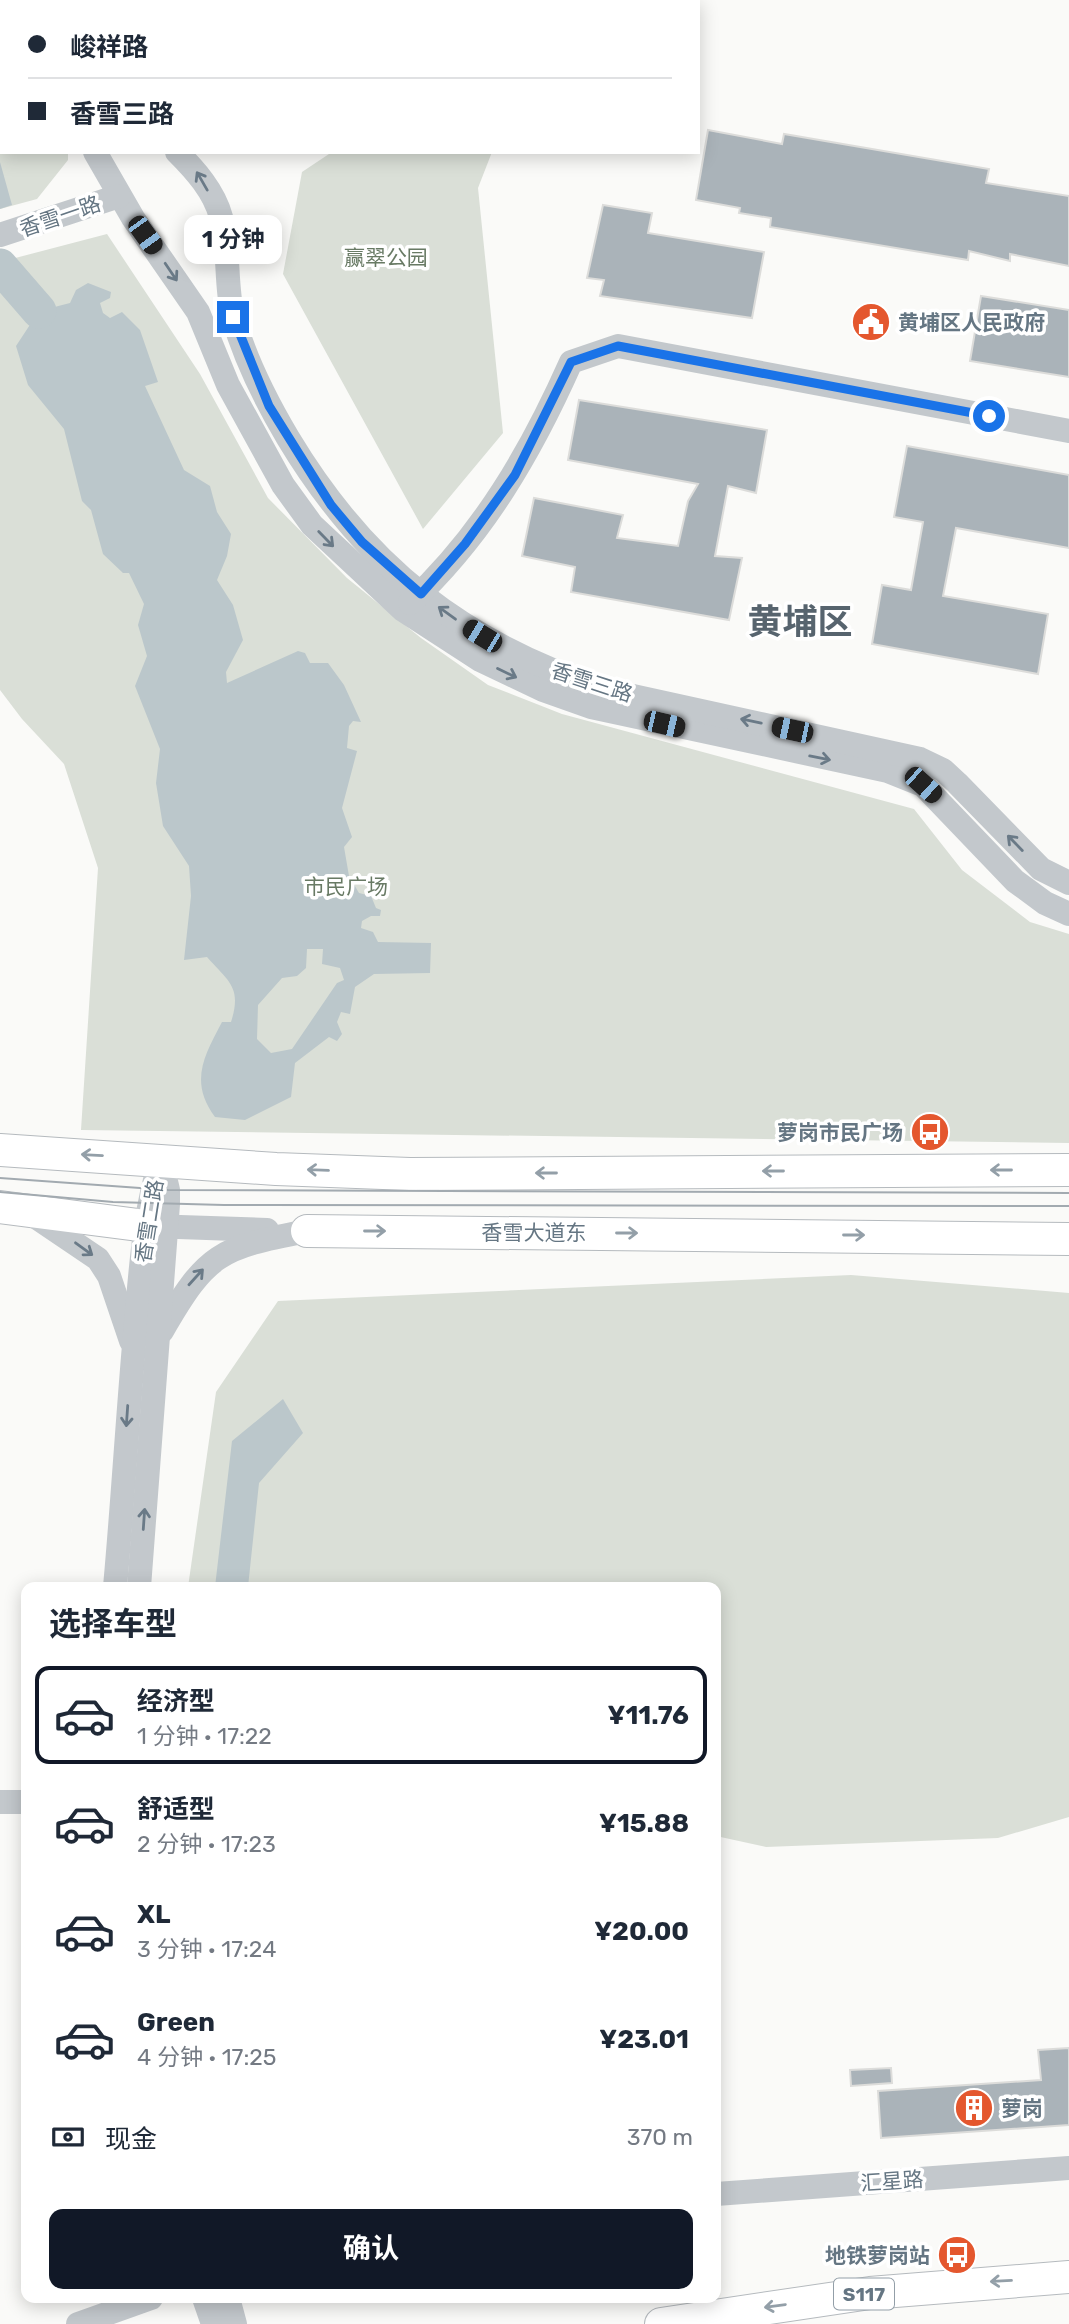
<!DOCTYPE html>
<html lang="zh">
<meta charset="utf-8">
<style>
:root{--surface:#fff;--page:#f6f6f7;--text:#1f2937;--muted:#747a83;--line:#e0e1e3;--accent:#111827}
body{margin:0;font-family:Rubik,"Noto Sans SC",sans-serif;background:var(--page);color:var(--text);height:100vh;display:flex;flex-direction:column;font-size:26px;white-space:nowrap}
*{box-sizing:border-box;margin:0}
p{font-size:23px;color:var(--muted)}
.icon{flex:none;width:38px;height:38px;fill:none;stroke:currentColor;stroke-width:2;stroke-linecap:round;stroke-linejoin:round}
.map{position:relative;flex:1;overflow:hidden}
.drawer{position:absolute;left:21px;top:1582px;width:700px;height:721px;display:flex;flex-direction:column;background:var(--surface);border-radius:14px;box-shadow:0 4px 18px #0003}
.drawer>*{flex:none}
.hud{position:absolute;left:0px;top:0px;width:700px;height:154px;box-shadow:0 4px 18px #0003;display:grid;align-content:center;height:154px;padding:0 28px;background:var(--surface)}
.end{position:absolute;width:32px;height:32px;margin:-16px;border:9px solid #1a73e8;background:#fff;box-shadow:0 0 0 4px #fff}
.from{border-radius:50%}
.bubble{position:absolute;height:49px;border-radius:14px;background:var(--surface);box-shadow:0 4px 18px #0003;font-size:23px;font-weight:700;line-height:49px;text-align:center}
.car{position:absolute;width:21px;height:42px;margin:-21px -10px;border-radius:9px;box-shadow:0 0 5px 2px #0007;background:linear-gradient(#222 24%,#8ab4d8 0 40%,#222 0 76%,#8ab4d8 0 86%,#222 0)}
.hud b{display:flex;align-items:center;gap:24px;height:66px;font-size:26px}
.hud b+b{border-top:2px solid var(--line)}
.hud i{width:18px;height:18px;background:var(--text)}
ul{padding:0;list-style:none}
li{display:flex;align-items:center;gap:21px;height:98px;margin:0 14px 10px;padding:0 14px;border:4px solid transparent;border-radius:14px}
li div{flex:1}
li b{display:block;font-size:26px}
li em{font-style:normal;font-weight:700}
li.selected{border-color:var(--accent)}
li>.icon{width:63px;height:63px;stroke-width:1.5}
h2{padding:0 28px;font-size:32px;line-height:84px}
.pay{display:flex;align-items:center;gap:18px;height:77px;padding:0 28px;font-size:26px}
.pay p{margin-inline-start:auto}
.button{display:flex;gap:14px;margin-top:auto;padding:14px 28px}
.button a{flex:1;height:80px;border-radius:14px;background:var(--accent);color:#fff;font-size:28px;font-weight:700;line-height:80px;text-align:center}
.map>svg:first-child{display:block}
.green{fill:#dadfd7}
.water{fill:#bbc7cb;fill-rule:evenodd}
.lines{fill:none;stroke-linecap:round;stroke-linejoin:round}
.river{stroke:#bbc7cb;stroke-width:35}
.building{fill:#aab3b9;stroke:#dcdcda;stroke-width:2}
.major-casing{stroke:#b5babe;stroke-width:34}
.minor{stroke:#c3c8cc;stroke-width:24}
.major{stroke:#fff;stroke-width:32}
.tram{stroke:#a2aab0;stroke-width:2}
.oneway{stroke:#6a7a87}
.oneway2{stroke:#939fa8}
.route{stroke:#1a73e8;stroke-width:9}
.labels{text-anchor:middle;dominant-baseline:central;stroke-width:7;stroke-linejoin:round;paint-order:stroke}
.shield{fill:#fff;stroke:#939fa8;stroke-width:2}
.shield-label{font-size:19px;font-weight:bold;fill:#657683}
.street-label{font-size:21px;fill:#657683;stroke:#fff}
.park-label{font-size:21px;fill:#687a64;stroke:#fff}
.poi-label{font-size:21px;font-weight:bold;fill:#657683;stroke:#fff;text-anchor:start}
.town-label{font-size:35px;font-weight:bold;fill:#57646e;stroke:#fff}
</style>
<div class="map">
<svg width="1069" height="2324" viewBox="0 0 1069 2324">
<rect width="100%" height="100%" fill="#fafaf8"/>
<!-- green -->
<g class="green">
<polygon points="418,0 567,0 418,2"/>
<polygon points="0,29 2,152 68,152 68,160 37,199 0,209"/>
<polygon points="332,152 492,152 478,188 503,433 423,529 283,274 302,172"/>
<polygon points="107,234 200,374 268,498 347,578 421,638 488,685 562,714 914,809 962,870 1030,922 1069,934 1069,1143 81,1130 98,868 64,764 22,719 0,690 0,262"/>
<polygon points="851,1275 1069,1293 1069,1817 998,1838 766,1847 716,1836 716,1587 188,1587 216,1392 278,1301"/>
</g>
<!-- water -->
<g class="water">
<polygon points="0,162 12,205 0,209"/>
<path d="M88,283L111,292L110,298L100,303L103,313L110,318L122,312L140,330L158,382L145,386L184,470L210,486L217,512L231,534L227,556L217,580L233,605L243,640L226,672L227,683L298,651L305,653L310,663H328L344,685L361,722L353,721L349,726L347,748L357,751L342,808L352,837L344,847L349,876L359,893L371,896L376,908L381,910L380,916H371L362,921L361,928L373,932L378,942L431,943L430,973L374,974L355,987L350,1014L341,1012L337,1022L342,1034L337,1041L329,1037L295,1063L291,1097L245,1120L215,1117C189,1082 204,1056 222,1022H231C242,987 229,982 207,957L184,960L191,896L189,866L163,826L156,783L160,749L135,686L147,656L138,625L144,604L129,573H123L103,554L91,510L82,501L64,429L28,385L16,346L39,311L70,303L76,290ZM307,949H323L322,964L340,968L344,980L337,983L292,1049L271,1053L257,1039L258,1005L282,978L297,976L306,968Z"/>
<polygon points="283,1399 303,1433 259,1483 248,1587 215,1587 232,1441"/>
</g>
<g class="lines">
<!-- river -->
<polyline class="river" points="0,266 39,311"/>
</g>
<!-- building -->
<g class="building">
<polygon points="708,130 782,144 784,134 989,169 986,183 1069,196 1069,266 1010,254 1010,261 969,251 968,260 770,227 771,218 739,213 740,208 696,200"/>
<polygon points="603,205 652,213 648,233 764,252 752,318 600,296 604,280 587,278"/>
<polygon points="981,296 1069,310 1069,377 970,361"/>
<polygon points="579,400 767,430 756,493 728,486 715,556 742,558 729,620 571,592 575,567 522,556 534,498 623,515 617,538 678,546 688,501 698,484 568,460"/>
<polygon points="907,446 1069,475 1069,548 956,528 943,596 1048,614 1038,674 872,644 882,585 911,590 923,522 894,517"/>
<polygon points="1069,2048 1069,2125 881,2138 878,2091 1041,2080 1038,2050"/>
<polygon points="891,2068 892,2083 851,2086 850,2070"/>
</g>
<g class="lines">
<!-- major casing -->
<g class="major-casing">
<g id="major">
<polyline points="0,1150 276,1169 410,1174 1069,1170"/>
<polyline points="0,1207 146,1226"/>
<polyline points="307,1231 1069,1239"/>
<polyline points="661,2324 870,2293 1069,2277"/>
</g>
</g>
<!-- minor -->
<g class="minor">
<polyline points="2,0 3,2"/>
<polyline points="34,0 35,2"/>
<polyline points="95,152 133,218 198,312 228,385 283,485 312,525 403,610 480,660 543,690 591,707 888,771 923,785 1015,881 1045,903 1069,914"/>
<path d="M177,152C195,170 214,191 221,217C230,249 225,285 233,317C245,359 266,401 288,438C366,568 465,645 610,691L920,759L943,770L957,783L1041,869L1069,883"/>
<polyline points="0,235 119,196"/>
<path d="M410,603C483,535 531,452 571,362L618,346L1069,431"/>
<polyline points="30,1213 98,1259 109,1276 131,1341"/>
<polyline points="150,1226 267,1230"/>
<path d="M162,1331C207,1253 219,1248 307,1231"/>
<path d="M115,1587C123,1499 128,1410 136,1322C141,1267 144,1212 161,1159"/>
<polyline points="139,1587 168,1204 168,1190 161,1160"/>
<polyline points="0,1802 26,1802"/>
<polyline points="716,2194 1069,2168"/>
<polyline points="204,2298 213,2324"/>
<polyline points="228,2298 235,2324"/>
<polyline points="78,2324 151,2298"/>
</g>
<!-- major -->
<use href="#major" class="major"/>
<!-- tram -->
<g class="tram">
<polyline points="0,1178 168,1190 1069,1193"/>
<polyline points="0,1192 113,1202 224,1205 1069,1206"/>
</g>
</g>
<!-- one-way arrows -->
<defs><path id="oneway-shaft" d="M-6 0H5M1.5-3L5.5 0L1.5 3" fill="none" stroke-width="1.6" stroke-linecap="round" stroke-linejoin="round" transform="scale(1.75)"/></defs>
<g class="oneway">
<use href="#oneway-shaft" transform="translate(202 181) rotate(-120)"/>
<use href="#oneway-shaft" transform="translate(171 272) rotate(56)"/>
<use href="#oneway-shaft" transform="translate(326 539) rotate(46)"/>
<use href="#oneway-shaft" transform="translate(447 613) rotate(-144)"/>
<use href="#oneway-shaft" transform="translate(507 673) rotate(26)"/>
<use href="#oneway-shaft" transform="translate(751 721) rotate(-168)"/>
<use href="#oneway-shaft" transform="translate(820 758) rotate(11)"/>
<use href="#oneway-shaft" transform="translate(1015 843) rotate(-134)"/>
<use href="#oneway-shaft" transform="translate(84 1249) rotate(36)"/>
<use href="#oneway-shaft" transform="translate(196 1277) rotate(-48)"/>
<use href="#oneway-shaft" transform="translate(127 1416) rotate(94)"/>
<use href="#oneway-shaft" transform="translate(144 1519) rotate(-86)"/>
</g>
<g class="oneway2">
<use href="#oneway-shaft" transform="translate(92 1155) rotate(-177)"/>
<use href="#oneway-shaft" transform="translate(318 1170) rotate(-178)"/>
<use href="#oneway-shaft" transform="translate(1001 1170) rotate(180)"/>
<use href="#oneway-shaft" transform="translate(773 1171) rotate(180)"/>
<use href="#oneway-shaft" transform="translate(546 1173) rotate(180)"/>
<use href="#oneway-shaft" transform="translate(375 1231)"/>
<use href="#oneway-shaft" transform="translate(627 1233)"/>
<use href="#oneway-shaft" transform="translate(854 1235)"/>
<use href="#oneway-shaft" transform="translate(1001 2281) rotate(177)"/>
<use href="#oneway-shaft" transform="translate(775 2306) rotate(172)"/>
</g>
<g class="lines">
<!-- route -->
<polyline class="route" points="233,317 269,406 331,505 362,542 421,594 465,544 515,475 571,362 618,346 989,416"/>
</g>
<!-- icons -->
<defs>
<g id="civic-disc" transform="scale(2.0125)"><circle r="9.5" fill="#e4572e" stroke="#fff"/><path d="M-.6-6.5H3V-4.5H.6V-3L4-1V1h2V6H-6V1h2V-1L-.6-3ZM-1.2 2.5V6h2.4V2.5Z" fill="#fff"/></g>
<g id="bus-disc" transform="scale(2.0125)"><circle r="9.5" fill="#e4572e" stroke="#fff"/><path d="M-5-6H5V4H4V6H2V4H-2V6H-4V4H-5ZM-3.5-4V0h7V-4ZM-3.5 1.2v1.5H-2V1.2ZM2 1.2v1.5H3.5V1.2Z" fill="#fff"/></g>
<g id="building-disc" transform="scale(2.0125)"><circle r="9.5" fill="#e4572e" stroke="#fff"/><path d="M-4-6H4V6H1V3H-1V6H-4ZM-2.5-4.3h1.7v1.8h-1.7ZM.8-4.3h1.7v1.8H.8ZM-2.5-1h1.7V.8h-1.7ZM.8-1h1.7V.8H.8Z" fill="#fff"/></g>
</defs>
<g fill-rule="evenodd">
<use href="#civic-disc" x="871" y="322"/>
<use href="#bus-disc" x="930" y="1132"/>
<use href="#building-disc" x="974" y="2108"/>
<use href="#bus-disc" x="957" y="2255"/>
</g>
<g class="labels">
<!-- shield labels -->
<rect class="shield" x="834" y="2278.5" width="60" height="31" rx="5"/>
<g class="shield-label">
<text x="864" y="2294">S117</text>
</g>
<!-- street labels -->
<g class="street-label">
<text transform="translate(60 216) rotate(-19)">香雪一路</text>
<text transform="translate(592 682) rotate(18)">香雪三路</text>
<text transform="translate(149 1221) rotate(-81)">香雪二路</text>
<text x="534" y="1232">香雪大道东</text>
<text transform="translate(892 2181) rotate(-4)">汇星路</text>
</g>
<!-- park labels -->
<g class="park-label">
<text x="386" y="257">赢翠公园</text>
<text x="346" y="886">市民广场</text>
</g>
<!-- poi labels -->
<g class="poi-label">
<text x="898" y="322">黄埔区人民政府</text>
<text x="903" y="1132" text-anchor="end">萝岗市民广场</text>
<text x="1001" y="2108">萝岗</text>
<text x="930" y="2255" text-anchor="end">地铁萝岗站</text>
</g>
<!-- town labels -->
<g class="town-label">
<text x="800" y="622">黄埔区</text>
</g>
</g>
</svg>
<i class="end from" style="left:989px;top:416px"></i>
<i class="end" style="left:233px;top:317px"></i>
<div class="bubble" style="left:184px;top:215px;width:98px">1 分钟</div>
<i class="car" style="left:145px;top:235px;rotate:144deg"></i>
<i class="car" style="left:482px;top:636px;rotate:301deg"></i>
<i class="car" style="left:664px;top:724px;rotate:103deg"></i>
<i class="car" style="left:792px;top:730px;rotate:282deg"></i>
<i class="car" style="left:923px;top:785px;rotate:132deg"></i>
<div class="hud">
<b><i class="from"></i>峻祥路</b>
<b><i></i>香雪三路</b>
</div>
<section class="drawer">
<h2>选择车型</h2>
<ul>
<li class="selected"><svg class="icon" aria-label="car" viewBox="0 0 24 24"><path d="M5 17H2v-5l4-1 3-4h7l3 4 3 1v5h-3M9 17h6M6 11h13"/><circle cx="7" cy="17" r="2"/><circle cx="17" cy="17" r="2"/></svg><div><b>经济型</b><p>1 分钟 · 17:22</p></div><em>¥11.76</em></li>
<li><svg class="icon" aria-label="car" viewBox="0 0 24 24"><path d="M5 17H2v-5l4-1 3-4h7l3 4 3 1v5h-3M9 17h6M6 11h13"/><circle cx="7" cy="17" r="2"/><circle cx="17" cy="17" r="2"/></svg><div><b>舒适型</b><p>2 分钟 · 17:23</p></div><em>¥15.88</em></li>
<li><svg class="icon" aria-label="car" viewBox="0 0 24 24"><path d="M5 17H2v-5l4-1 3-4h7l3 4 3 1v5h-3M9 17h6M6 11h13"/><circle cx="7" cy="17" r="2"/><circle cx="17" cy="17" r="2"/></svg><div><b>XL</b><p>3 分钟 · 17:24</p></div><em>¥20.00</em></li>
<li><svg class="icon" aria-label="car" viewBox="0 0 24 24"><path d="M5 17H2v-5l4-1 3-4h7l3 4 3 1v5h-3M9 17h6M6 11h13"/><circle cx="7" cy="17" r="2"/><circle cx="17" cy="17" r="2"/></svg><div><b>Green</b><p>4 分钟 · 17:25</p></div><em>¥23.01</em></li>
</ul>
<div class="pay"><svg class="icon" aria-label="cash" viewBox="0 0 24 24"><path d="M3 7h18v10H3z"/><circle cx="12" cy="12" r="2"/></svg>现金<p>370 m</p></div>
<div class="button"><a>确认</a></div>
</section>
</div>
